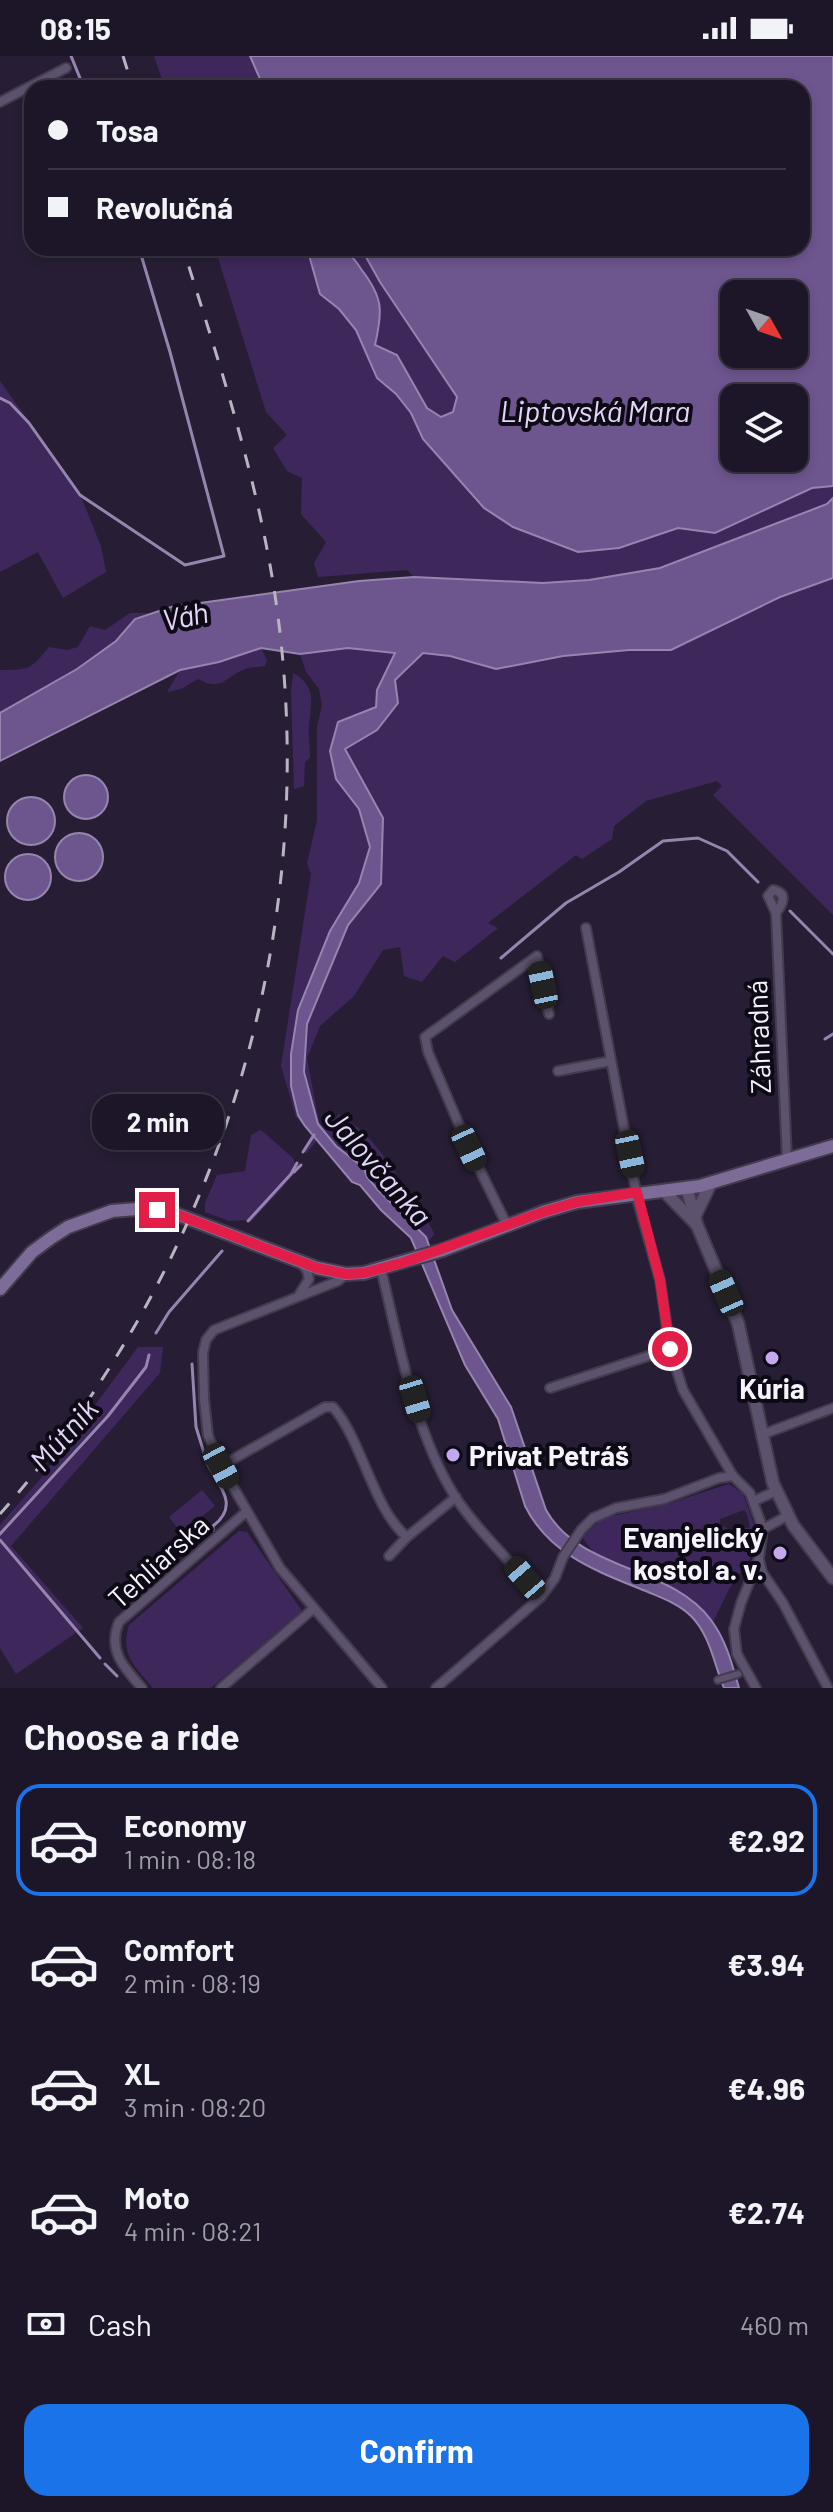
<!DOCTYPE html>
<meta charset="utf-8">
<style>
:root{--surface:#1d1628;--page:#2a2334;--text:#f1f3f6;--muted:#a09fa8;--line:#3b3545;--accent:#1a73e8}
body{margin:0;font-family:Barlow,sans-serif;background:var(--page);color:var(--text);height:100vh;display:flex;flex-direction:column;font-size:30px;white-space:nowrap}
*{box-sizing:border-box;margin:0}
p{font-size:26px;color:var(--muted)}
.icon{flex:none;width:44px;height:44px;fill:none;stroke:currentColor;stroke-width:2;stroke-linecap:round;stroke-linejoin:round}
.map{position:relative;height:1632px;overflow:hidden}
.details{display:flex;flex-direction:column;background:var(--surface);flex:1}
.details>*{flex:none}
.banner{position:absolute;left:24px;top:24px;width:786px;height:176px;border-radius:24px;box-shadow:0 4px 12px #0003,0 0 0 2px var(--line);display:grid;align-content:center;height:176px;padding:0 24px;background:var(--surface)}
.needle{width:52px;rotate:130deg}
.buttons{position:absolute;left:720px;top:224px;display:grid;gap:16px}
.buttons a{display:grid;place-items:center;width:88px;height:88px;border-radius:16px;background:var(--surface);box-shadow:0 4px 12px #0003,0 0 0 2px var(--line);font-size:40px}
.end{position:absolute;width:36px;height:36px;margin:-18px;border:10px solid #e11d48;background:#fff;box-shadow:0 0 0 4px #fff}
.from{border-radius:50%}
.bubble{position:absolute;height:56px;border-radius:24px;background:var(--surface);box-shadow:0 4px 12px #0003,0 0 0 2px var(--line);font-size:26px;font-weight:700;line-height:56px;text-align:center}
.car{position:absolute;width:24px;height:48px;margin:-24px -12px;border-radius:10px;box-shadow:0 0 6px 2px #0007;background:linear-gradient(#222 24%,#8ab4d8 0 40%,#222 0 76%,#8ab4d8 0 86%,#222 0)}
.banner b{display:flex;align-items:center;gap:28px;height:76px;font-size:30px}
.banner b+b{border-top:2px solid var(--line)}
.banner i{width:20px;height:20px;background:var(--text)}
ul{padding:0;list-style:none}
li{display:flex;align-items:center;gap:24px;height:112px;margin:0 16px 12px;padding:0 8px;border:4px solid transparent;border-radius:24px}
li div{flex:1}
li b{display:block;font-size:30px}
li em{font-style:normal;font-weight:700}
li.selected{border-color:var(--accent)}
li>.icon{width:72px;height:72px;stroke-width:1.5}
h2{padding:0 24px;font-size:36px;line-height:96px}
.pay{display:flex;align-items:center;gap:20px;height:88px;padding:0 24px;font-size:30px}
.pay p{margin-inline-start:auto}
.cta{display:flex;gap:16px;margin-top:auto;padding:16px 24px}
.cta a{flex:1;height:92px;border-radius:24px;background:var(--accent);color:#fff;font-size:32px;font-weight:700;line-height:92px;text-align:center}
.status{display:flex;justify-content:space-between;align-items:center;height:56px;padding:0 40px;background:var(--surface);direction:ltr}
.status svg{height:22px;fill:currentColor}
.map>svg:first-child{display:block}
.green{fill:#3e285b}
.water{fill:#6d568e;stroke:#9685af;stroke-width:2;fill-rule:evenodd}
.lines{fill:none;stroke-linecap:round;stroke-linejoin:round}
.stream{stroke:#9685af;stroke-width:3}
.pedestrian-casing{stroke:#433b4e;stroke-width:10}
.minor-casing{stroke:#433b4e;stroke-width:12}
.tertiary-casing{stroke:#433b4e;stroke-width:15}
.secondary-casing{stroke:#433b4e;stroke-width:16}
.pedestrian{stroke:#5c526d;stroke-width:6}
.minor{stroke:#5c526d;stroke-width:8}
.tertiary{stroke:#5c526d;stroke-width:11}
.secondary{stroke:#7d6c97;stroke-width:12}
.rail{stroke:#b9b4c2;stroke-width:3;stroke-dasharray:14 14;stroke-linecap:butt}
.route{stroke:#e11d48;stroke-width:10}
.poi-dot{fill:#c4a7f1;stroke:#0e0a15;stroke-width:3}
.labels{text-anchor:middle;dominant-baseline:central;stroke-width:8;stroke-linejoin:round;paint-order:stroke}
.street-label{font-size:28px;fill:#f6f3fd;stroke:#0e0a15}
.poi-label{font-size:28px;font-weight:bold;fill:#f6f3fd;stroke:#0e0a15}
.water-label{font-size:30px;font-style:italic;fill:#e3d6f9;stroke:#0e0a15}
</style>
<div class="status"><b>08:15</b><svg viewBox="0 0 49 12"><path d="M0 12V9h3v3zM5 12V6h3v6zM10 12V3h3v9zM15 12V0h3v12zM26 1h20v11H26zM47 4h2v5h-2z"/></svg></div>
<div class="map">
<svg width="833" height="1632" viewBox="0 0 833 1632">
<rect width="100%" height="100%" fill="#271e35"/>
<!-- green -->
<g class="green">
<polygon points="154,0 250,0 264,32 165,32"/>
<path d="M215,192H307L320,238L339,253L356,274L377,322L395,338L411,357L423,383L484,452L513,471L578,496L619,492L678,472L715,477L812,432L833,430V859L713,739L722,730L717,725L646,745L614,770L612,783L582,803L576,799L488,867L498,872L455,906L443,900L422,926L404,920L400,891L383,894L354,940L320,970L307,1002L319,1066L328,1075L329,1069L339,1058C376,1080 395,1117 419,1152C423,1162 431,1168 434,1178L428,1186C412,1157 377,1143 364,1113L352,1126L317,1084L307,1097L302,1095L311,1079L296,1061L281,1010L311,818L307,807L317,765V670L322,650L319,633L306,616L300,598L348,592L395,597L400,561L414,521L407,514L318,521L314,507L326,486L301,458L302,422L287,415L273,392L287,379L266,356Z"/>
<polygon points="341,192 361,192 380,226 457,341 453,356 441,361 427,352 397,299 375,289 380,269"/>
<polygon points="0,325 79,436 101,490 106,516 63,542 38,496 0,516"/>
<path d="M130,557H149L135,563L116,585L77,613L0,657V614C29,614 30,614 49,591L67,594L78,591L90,570L105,574Z"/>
<path d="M261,592L267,604L265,610C259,611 251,611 245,613C225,621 222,636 198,623L181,633L167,636L180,614L219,606Z"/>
<path d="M293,617C317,630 311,647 309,669C308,679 310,691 310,702L305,706L304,730L294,733L291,636Z"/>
<polygon points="261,1074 293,1102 295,1108 301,1111 250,1167 249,1164 229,1165 205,1156 205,1147 217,1119 245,1115 251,1079"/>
<polygon points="138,1291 163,1291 160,1317 11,1490 83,1572 16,1618 0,1592 0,1469 41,1422"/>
<polygon points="729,1428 743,1438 756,1474 739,1478 735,1476 750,1471 747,1458 744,1454 720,1463 720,1469 727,1472 735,1488 752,1480 750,1503 729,1533 713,1566 690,1542 595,1498 582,1481 603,1462 667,1448"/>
<polygon points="202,1434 215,1450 181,1477 169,1461"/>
<path d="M239,1475L247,1476L302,1555L211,1632H153C135,1610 120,1600 129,1569Z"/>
</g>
<!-- water -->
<g class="water">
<path d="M250,0H833V430L812,432L715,477L678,472L619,492L578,496L513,471L484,452L423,383L411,357L396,338L377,322L356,274L339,253L320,238L307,192C317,192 329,190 338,192C348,194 356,205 361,213C383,241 383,254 375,289L397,299L427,352L441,361L453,356L457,341L380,226L361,192H802V32H264ZM734,238H794V298H734ZM734,342H794V402H734Z"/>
<path d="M833,442V522L780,541L671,594H629L563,600L496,613L450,600L423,597L395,624L398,647L377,674L345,693L383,762L381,828L348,869L307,968L304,1016L318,1068L336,1090L364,1112L367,1121L378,1134L426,1181L452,1254L511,1351L546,1454C580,1515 670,1509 711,1564C726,1584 732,1608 739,1632H724C714,1608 710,1579 691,1560C679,1548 662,1542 648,1536C599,1516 550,1500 525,1450L498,1363L465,1309L411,1182L381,1154L360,1129L352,1126L305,1070L298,1059L291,1030V998L298,954L330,875L359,827L370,791L359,753L336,723L330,695L338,666L376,651L377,634L395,597L348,592L300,598L261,592L219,606L180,614L0,705V657L77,613L116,585L135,563L171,551L359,525L414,521L543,527L589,524L660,512L827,448Z"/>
<circle cx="86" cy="741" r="22"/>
<circle cx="31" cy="765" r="24"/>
<circle cx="79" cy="801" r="24"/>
<circle cx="28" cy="821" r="23"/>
</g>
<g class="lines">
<!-- stream -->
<g class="stream">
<polyline points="71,0 84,32"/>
<polyline points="0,342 10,347 29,367 80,439 185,509 224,500 170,296 139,192"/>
<polyline points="790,855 833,898"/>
<polyline points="501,902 566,847 619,816 663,785 698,782 727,795 758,826"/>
<polyline points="825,983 833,978"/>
<polyline points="303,1096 314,1079"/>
<polyline points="294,1116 301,1109"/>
<polyline points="248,1165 291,1118 297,1107"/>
<polyline points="156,1277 169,1256 222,1195"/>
<polyline points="192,1308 196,1371 205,1400"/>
<path d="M208,1409C221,1432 239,1450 213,1470V1474"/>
<polyline points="0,1478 108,1360 146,1311 149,1299"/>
<polyline points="0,1484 100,1602"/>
<polyline points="105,1608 117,1620"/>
</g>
<!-- pedestrian casing -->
<g class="pedestrian-casing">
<polyline id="pedestrian" points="718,1624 738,1618"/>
</g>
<!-- minor casing -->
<g class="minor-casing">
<g id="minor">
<polyline points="0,46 66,12"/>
<path d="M776,857C783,848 788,837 773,834L768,840L776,857L787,1103"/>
<polyline points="586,872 638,1146 660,1224 670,1293"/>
<polyline points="558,1015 611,1005"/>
<polyline points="507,1169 469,1092 428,996 425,981 537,900 549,958"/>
<path d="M381,1213C399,1287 414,1374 454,1439C475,1472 515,1510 541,1541"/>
<polyline points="346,1218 338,1225 214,1274 206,1284 203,1297 204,1343 208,1379 221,1410 280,1512 382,1632"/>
<polyline points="299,1239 309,1223 307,1214 300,1206"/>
<polyline points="550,1332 670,1293 683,1334 733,1420 750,1437 763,1473 759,1502 741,1547 734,1573 737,1598 756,1632"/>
<polyline points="761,1379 833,1352"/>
<path d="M221,1410L325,1351H333C363,1386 373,1453 407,1481"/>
<polyline points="754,1445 776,1435"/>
<polyline points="763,1473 787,1460"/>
<polyline points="389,1500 407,1481 456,1441"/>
<polyline points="759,1503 762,1516 783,1547 828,1632"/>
<path d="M142,1632C124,1612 107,1594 119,1566L246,1456"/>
<polyline points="221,1632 313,1553"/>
<polyline points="436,1632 541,1541 555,1522 563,1501 581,1474 593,1462 616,1452 664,1443 719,1422 733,1420"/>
</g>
</g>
<!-- tertiary casing -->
<g class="tertiary-casing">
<g id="tertiary">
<polyline points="687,1133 697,1169 738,1267 773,1427 793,1469 833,1522"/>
<polyline points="664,1135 697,1169"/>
<polyline points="695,1160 711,1127"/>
</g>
</g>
<!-- secondary casing -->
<g class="secondary-casing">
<polyline id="secondary" points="0,1233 32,1196 51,1182 68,1171 112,1155 137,1153 176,1158 317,1212 346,1218 364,1217 443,1194 543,1156 577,1146 700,1130 833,1090"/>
</g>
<!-- pedestrian -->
<use href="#pedestrian" class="pedestrian"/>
<!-- minor -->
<use href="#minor" class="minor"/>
<!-- tertiary -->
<use href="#tertiary" class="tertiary"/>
<!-- secondary -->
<use href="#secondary" class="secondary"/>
<!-- rail -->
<g class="rail">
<polyline points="123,0 133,32"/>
<path d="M0,1458C217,1211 322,881 277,553C260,429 220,310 183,192"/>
</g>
</g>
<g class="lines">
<!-- route -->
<polyline class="route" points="157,1154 176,1158 317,1212 346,1218 364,1217 405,1206 543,1156 577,1146 637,1136 660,1224 670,1293"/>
</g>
<!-- markers -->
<g class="poi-dot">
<circle cx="772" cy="1302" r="8"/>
<circle cx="453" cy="1399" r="8"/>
<circle cx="780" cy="1497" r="8"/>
</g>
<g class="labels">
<!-- street labels -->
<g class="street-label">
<text transform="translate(758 981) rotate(-92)">Záhradná</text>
<text transform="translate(158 1505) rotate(-42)">Tehliarska</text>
</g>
<!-- poi labels -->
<g class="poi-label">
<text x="772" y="1332">Kúria</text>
<text x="469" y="1399" text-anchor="start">Privat Petráš</text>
<text x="764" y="1481" text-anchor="end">Evanjelický<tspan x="764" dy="32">kostol a. v.</tspan></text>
</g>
<!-- water labels -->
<g class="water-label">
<text x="595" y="354">Liptovská Mara</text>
<text transform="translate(185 559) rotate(-11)">Váh</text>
<text transform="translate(379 1110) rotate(49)">Jalovčanka</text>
<text transform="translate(63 1378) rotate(-48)">Mútnik</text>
</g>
</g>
</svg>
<div class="buttons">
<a><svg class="needle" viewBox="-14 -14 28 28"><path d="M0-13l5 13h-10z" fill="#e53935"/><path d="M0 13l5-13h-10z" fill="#a09fa8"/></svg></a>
<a><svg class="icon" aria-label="layers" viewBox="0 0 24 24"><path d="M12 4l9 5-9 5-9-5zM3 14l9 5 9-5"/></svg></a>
</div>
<i class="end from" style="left:670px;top:1293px"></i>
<i class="end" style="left:157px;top:1154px"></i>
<div class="bubble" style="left:92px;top:1038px;width:132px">2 min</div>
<i class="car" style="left:543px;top:929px;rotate:348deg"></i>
<i class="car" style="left:469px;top:1092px;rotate:155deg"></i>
<i class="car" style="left:630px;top:1098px;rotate:168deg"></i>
<i class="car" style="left:726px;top:1237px;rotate:336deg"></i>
<i class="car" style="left:415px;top:1343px;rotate:163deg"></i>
<i class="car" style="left:221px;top:1410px;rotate:152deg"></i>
<i class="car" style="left:525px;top:1522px;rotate:319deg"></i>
<div class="banner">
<b><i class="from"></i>Tosa</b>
<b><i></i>Revolučná</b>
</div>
</div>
<section class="details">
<h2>Choose a ride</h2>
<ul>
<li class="selected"><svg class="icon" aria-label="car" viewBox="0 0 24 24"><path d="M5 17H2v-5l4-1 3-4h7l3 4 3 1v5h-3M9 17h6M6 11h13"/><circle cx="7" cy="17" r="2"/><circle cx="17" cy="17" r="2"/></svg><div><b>Economy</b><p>1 min · 08:18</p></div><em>€2.92</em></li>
<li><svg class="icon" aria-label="car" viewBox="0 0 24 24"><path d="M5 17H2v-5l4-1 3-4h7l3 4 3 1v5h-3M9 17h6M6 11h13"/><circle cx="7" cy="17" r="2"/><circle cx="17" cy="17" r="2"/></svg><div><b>Comfort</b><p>2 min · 08:19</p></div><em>€3.94</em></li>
<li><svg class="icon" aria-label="car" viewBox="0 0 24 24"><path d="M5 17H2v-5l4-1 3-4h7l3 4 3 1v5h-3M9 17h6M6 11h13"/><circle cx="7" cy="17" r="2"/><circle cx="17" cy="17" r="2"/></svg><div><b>XL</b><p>3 min · 08:20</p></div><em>€4.96</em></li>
<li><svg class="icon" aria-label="car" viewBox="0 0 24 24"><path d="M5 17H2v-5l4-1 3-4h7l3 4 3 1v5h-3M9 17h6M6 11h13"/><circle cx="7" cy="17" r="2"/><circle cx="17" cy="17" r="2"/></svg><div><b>Moto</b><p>4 min · 08:21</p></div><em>€2.74</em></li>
</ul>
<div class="pay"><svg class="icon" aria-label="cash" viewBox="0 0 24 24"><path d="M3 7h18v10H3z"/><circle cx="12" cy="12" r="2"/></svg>Cash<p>460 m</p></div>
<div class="cta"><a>Confirm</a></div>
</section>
